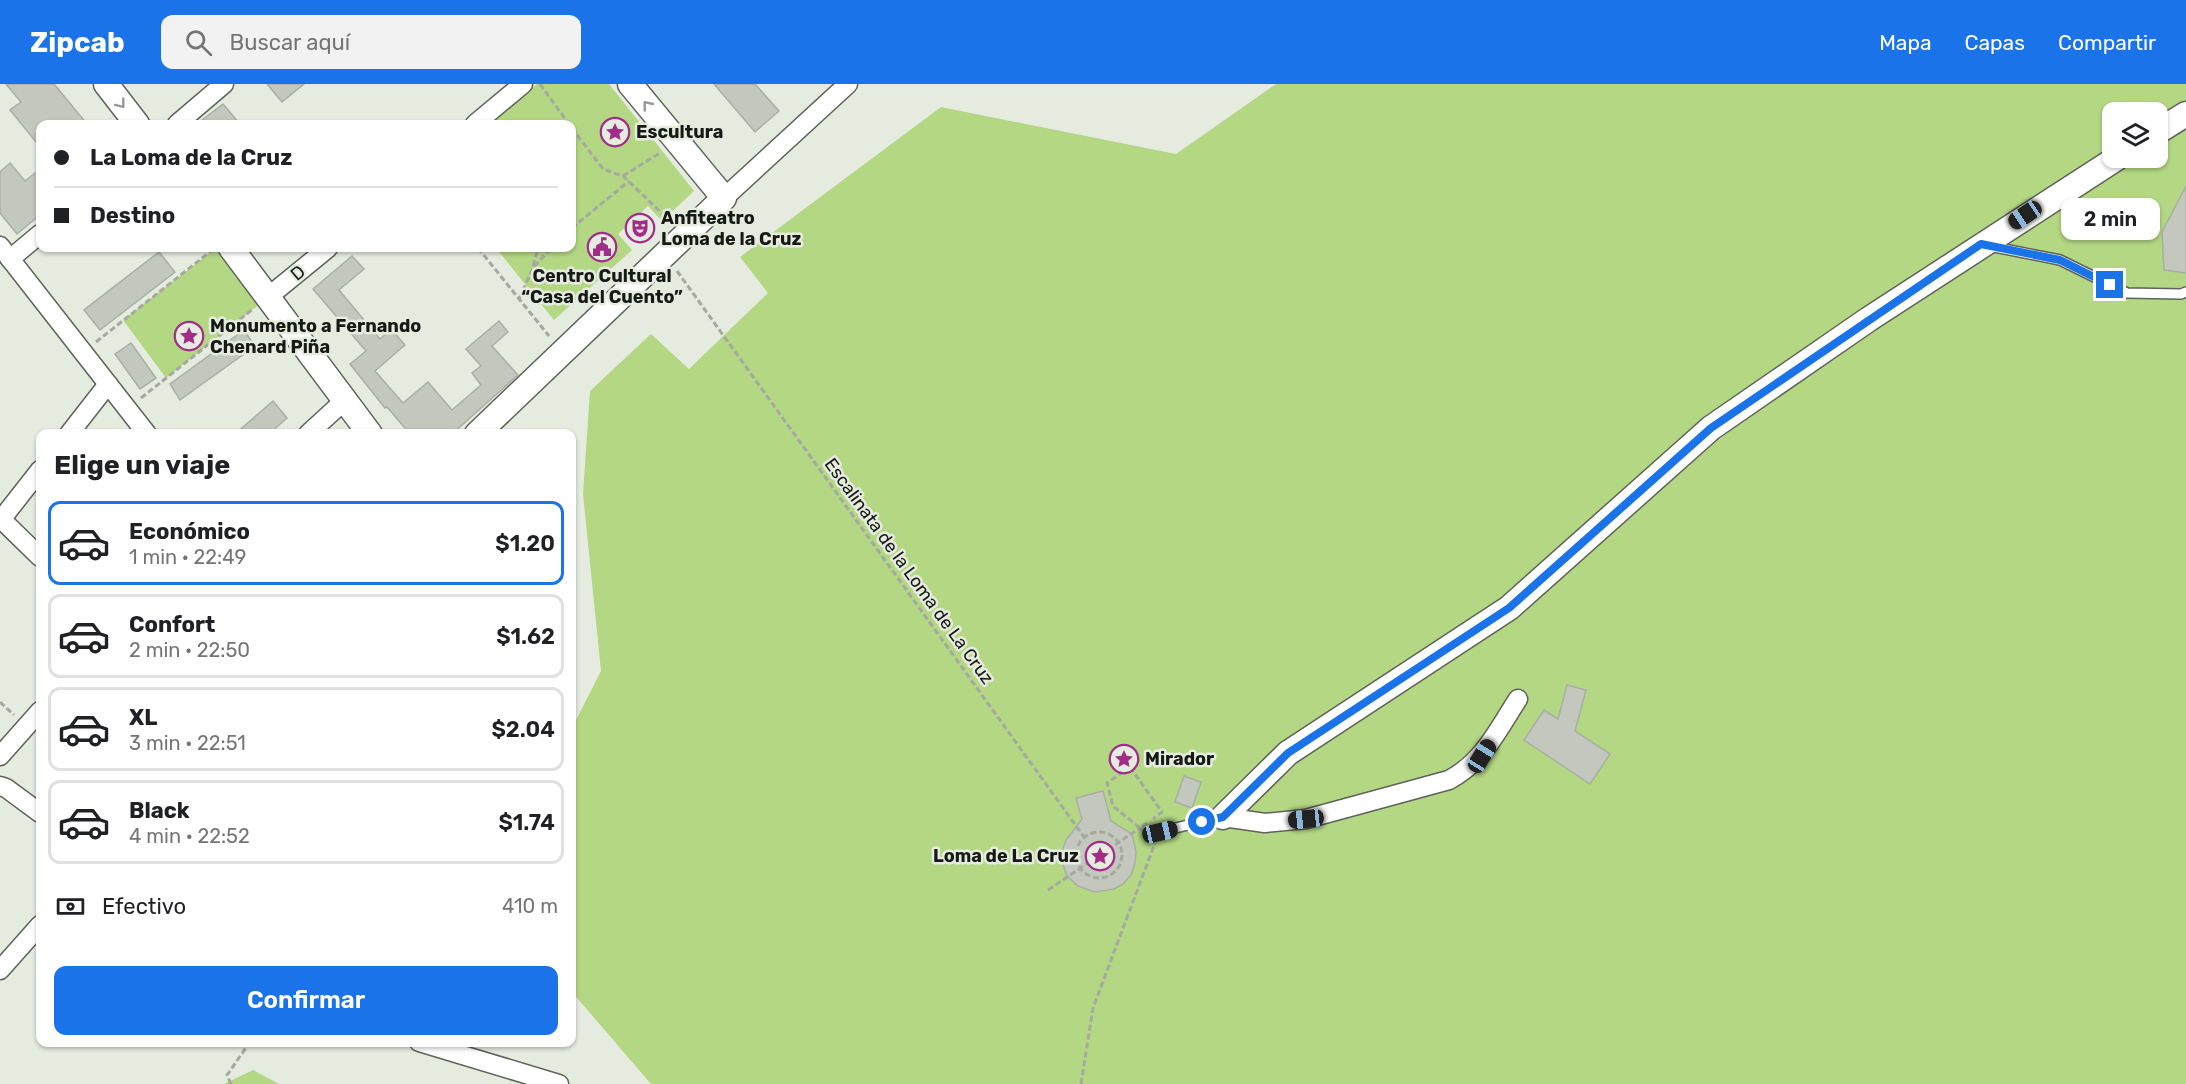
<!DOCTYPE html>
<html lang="es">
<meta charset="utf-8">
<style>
:root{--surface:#fff;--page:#f2f2f2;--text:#202124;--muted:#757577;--line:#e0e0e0;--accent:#1a73e8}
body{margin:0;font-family:Rubik,sans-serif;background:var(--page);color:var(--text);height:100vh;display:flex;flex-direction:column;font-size:22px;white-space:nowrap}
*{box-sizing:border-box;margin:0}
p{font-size:20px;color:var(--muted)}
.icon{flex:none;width:33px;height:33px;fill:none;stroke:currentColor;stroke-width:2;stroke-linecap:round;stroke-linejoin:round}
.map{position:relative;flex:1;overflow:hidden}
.details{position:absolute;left:36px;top:345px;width:540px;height:618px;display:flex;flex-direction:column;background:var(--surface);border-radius:12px;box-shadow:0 2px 4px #0004}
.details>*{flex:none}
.banner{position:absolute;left:36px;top:36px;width:540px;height:132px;border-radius:12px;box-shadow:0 2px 4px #0004;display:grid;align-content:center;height:132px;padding:0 18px;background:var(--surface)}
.controls{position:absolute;left:2102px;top:18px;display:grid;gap:12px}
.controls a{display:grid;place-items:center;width:66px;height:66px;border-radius:12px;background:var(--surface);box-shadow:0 2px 4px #0004;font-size:30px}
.end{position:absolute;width:27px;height:27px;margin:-14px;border:8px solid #1a73e8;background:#fff;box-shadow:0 0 0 3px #fff}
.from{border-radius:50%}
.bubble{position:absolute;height:42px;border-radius:12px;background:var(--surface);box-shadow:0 2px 4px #0004;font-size:20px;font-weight:600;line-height:42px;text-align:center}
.car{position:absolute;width:18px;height:36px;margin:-18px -9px;border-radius:8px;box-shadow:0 0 4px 2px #0007;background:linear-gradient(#222 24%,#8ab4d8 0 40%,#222 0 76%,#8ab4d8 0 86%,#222 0)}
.banner b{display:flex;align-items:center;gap:21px;height:57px;font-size:22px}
.banner b+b{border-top:2px solid var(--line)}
.banner i{width:15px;height:15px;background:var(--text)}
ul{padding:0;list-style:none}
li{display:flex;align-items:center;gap:18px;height:84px;margin:0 12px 9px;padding:0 6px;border:3px solid var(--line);border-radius:12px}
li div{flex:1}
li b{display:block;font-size:22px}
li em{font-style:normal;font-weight:600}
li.active{border-color:var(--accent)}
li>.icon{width:54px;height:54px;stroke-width:1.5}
h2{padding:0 18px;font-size:27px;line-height:72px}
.pay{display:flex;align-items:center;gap:15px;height:66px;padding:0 18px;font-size:22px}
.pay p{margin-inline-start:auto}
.button{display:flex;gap:12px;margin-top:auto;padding:12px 18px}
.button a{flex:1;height:69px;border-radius:12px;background:var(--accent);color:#fff;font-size:24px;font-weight:600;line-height:69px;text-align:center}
header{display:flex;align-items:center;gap:36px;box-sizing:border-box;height:84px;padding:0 30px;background:var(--accent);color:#fff}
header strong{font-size:28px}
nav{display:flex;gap:33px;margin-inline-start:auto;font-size:21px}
.search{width:420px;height:54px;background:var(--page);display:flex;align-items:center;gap:15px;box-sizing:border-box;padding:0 21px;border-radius:12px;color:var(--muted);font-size:22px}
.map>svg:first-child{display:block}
.green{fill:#b3d783;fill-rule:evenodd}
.building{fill:#c3c7bd;stroke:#aaafa5;stroke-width:1.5}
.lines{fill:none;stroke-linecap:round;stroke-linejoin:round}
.lane-casing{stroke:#5e6259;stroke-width:12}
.street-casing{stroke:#5e6259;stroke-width:21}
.secondary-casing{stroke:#5e6259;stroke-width:27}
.path{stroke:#a5a9a0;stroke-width:3;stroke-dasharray:6 3;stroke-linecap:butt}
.lane{stroke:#fff;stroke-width:9}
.street{stroke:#fff;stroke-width:18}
.secondary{stroke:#fff;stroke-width:24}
.oneway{stroke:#979896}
.route{stroke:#1a73e8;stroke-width:8}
.labels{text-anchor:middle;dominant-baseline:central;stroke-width:5;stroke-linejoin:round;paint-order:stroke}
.poi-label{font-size:18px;font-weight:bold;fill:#171915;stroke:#e6ebe0;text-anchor:start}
.street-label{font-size:18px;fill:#171915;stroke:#e6ebe0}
</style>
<header>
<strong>Zipcab</strong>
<div class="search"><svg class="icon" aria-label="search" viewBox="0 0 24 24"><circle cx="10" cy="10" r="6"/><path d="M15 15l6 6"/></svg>Buscar aquí</div>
<nav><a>Mapa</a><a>Capas</a><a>Compartir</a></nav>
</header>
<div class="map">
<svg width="2186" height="1000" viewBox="0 0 2186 1000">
<rect width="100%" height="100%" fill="#e6ebe0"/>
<!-- green -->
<g class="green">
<polygon points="537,0 609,0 694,107 662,137 648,122 618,150 632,166 554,236 496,164 572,164 572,40 485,40"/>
<path d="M1276,0H2186V1000H651L572,908V644L601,587L583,410L590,307L651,250L689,285L768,209L740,173L941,23L1176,70ZM2112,28H2157V74H2112Z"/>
<polygon points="216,164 261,219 166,294 123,236"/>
<polygon points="253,986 279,1000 224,1000"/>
</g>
<!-- building -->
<g class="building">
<polygon points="6,0 54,0 87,40 40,40 40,63 10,26 21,18"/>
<polygon points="267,0 304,0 282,18"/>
<polygon points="714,0 755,0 779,27 755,48"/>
<polygon points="223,20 240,40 197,40"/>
<polygon points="10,79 25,97 40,85 40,131 17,150 0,129 0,88"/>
<polygon points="2186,102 2186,189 2164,186 2162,148"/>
<polygon points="159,168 175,188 100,246 84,226"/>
<polygon points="352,172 364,185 339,206 380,255 391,245 405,261 375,287 403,319 428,298 452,326 481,301 472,289 481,282 466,265 499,237 508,248 492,262 518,291 452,350 410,350 387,323 385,324 350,280 366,267 313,205"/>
<polygon points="244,246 255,262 180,316 170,300"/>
<polygon points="131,259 156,294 140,305 115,270"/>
<polygon points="273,317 287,334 269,350 235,350"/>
<polygon points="1567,601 1586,606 1575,647 1610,670 1590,700 1524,656 1544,626 1558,635"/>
<polygon points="1184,692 1201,698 1192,724 1175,718"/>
<polygon points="1103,707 1111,737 1132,750 1136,768 1135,779 1131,791 1123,800 1114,805 1095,808 1078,802 1067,792 1062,778 1062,767 1066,756 1082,735 1076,714"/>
</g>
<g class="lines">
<!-- lane casing -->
<g class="lane-casing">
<g id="lane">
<polyline points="1989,162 2060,176 2127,209 2181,210 2186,208"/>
<polyline points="1159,748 1221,733"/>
</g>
</g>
<!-- street casing -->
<g class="street-casing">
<g id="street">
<polyline points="177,40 224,0"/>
<polyline points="475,40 523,0"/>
<polyline points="724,114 848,0"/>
<polyline points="0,162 147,350"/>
<polyline points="10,175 40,150"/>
<polyline points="268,213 328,164"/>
<polyline points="69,350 108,300"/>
<polyline points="308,350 345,316"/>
<polyline points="0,434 40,473"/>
<polyline points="0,437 40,386"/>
<polyline points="0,672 40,627"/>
<polyline points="0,702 6,704 40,729"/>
<path d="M1223,733L1265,739L1306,735L1449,696C1484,677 1497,647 1518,615"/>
<polyline points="0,886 40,841"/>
<polyline points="419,958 559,1000"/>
</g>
</g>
<!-- secondary casing -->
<g class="secondary-casing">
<g id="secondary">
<polyline points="106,0 137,40"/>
<polyline points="2157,48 2186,30"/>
<polyline points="231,164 370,350"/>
<polyline points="477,350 724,114 630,0"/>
<polyline points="1223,733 1288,669 1509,524 1711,344 1869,235 2117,74"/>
</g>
</g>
<!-- path -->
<g class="path">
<polyline points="540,0 569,40"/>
<polyline points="572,44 603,85 623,92 671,138"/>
<polyline points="572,50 575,49 572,54"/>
<polyline points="623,92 660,69"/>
<polyline points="572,144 629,97"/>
<polyline points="478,164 549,252"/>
<polyline points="533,182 538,164"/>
<polyline points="677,187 1084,753"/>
<polyline points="519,215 533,184 551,164"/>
<polyline points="96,258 211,167"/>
<polyline points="141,314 253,225"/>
<polyline points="0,618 14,631"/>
<polyline points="1124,675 1130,683 1107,699 1113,722 1140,744 1147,739"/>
<polyline points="1130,683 1162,728 1153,735"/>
<circle cx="1099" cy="771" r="23"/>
<polyline points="1048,806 1140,744 1143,749 1147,748"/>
<polyline points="231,1000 227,991 250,958"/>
<polyline points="1081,1000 1093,924 1155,759"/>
</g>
<!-- lane -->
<use href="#lane" class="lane"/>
<!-- street -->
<use href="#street" class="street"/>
<!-- secondary -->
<use href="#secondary" class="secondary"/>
</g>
<!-- one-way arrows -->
<defs><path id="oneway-chevron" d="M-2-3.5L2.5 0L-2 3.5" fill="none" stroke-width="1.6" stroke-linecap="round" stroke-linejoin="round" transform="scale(1.5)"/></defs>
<g class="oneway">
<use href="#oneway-chevron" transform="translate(121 20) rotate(52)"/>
<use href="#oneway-chevron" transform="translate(647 21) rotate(-129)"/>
</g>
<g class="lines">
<!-- route -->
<polyline class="route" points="1202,738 1223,733 1288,669 1509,524 1711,344 1981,160 2060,176 2110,201"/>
</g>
<!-- icons -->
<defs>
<g id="sight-ring" transform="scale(1.5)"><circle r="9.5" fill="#e6ebe0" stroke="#a02d88" stroke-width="1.5"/><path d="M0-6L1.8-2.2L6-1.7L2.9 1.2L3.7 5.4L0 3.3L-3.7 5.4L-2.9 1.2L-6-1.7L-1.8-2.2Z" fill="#a02d88"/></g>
<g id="theatre-ring" transform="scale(1.5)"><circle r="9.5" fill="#e6ebe0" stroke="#a02d88" stroke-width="1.5"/><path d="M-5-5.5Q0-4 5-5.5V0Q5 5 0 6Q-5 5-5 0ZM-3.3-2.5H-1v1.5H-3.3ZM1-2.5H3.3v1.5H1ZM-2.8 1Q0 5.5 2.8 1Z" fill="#a02d88"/></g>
<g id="civic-ring" transform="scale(1.5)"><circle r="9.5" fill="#e6ebe0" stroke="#a02d88" stroke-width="1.5"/><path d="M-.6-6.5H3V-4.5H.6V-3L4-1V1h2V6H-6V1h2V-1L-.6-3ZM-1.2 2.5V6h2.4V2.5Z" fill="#a02d88"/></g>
</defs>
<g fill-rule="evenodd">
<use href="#sight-ring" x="615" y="48"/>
<use href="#theatre-ring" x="640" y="144"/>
<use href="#civic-ring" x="602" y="163"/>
<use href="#sight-ring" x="189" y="252"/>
<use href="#sight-ring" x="1124" y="675"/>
<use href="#sight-ring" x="1100" y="772"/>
</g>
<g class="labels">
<!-- poi labels -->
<g class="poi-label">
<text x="636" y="48">Escultura</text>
<text x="661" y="134">Anfiteatro<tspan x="661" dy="21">Loma de la Cruz</tspan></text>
<text x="602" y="192" text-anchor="middle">Centro Cultural<tspan x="602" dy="21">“Casa del Cuento”</tspan></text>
<text x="210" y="242">Monumento a Fernando<tspan x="210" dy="21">Chenard Piña</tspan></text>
<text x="1145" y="675">Mirador</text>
<text x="1079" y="772" text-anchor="end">Loma de La Cruz</text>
</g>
<!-- street labels -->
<g class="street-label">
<text transform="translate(298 189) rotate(-40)">D</text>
<text transform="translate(909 487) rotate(54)">Escalinata de la Loma de La Cruz</text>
</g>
</g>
</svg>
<div class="controls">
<a><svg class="icon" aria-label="layers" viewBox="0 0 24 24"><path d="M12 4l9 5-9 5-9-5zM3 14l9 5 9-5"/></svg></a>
</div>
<i class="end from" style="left:1202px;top:738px"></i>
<i class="end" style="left:2110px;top:201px"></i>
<div class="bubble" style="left:2061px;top:114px;width:99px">2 min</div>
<i class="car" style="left:2025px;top:131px;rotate:236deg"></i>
<i class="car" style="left:1482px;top:672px;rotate:32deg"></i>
<i class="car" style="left:1306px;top:735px;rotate:264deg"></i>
<i class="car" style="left:1160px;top:748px;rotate:77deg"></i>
<div class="banner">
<b><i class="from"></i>La Loma de la Cruz</b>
<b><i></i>Destino</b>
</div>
<section class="details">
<h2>Elige un viaje</h2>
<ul>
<li class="active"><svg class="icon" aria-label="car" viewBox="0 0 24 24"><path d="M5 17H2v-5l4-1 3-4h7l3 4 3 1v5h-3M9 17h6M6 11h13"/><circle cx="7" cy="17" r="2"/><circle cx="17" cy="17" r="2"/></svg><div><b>Económico</b><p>1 min · 22:49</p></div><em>$1.20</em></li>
<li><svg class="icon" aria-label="car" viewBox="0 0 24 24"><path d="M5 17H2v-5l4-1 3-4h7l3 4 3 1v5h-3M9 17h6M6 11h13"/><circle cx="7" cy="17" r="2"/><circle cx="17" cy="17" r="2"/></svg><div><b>Confort</b><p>2 min · 22:50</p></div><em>$1.62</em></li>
<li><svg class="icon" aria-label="car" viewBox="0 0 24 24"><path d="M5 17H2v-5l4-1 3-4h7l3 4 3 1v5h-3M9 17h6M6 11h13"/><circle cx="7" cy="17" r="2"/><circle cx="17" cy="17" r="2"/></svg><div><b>XL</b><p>3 min · 22:51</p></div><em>$2.04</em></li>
<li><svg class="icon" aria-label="car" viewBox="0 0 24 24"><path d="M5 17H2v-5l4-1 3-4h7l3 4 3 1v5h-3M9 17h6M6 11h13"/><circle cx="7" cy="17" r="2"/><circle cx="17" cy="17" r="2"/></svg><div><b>Black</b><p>4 min · 22:52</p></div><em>$1.74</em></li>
</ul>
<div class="pay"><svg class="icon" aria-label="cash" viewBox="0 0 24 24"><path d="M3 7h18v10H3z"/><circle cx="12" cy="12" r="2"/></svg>Efectivo<p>410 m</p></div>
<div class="button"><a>Confirmar</a></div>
</section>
</div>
